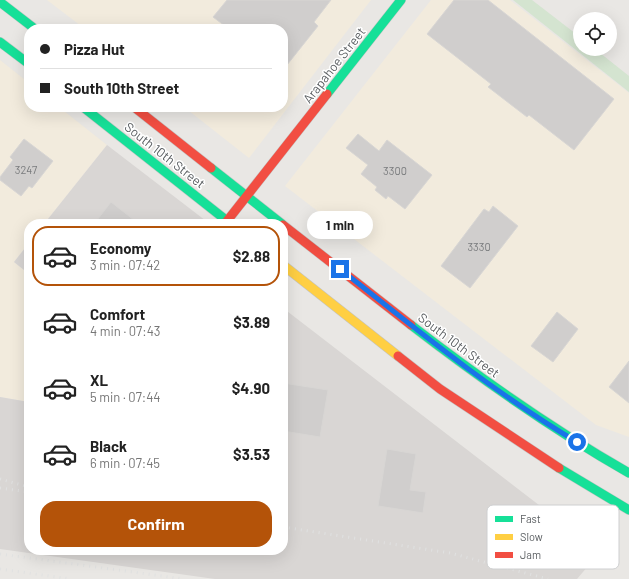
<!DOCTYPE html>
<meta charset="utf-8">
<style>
:root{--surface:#fff;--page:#f2f2f2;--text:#222;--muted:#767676;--line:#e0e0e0;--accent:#b45309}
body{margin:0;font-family:Barlow,sans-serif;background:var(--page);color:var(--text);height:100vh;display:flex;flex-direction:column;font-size:15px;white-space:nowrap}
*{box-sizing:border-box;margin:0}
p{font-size:13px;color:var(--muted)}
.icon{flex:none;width:22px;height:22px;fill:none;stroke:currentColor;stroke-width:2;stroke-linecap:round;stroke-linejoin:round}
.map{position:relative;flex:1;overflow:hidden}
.details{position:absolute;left:24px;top:219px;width:264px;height:336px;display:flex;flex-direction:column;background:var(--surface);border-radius:16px;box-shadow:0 4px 16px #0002}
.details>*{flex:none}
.banner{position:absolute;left:24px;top:24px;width:264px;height:88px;border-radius:16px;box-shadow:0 4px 16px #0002;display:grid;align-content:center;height:88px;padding:0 16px;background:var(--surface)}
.buttons{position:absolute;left:573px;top:12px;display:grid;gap:8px}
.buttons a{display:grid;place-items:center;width:44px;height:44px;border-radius:50%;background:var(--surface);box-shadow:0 4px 16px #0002;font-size:20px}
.end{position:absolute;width:18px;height:18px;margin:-9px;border:5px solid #1a73e8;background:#fff;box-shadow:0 0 0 2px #fff}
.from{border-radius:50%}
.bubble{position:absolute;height:28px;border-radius:14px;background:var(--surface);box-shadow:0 4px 16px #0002;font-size:13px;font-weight:700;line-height:28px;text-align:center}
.banner b{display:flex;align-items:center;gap:14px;height:38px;font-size:15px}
.banner b+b{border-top:1px solid var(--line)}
.banner i{width:10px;height:10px;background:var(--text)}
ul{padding:7px 0 0;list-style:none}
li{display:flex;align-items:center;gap:12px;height:60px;margin:0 8px 6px;padding:0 8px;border:2px solid transparent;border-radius:16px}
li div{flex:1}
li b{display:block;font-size:15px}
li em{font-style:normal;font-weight:700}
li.active{border-color:var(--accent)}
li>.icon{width:36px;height:36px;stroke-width:1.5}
.action{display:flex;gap:8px;margin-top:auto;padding:8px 16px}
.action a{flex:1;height:46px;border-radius:16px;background:var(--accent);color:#fff;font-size:16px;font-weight:700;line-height:46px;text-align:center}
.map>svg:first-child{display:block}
.commercial{fill:#f2ebdd}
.industrial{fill:#d9d6d4}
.green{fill:#d4e4d0}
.building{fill:#d0cecd;stroke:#d8d6d4}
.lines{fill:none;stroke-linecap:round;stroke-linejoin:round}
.fast-casing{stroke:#c3c4c3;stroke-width:10}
.slow-casing{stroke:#c3c4c3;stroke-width:10}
.jam-casing{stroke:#c3c4c3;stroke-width:10}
.fast{stroke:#16e098;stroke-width:9}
.slow{stroke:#ffcf43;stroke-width:9}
.jam{stroke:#f24e42;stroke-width:9}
.rail{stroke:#e0e1e1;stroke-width:3;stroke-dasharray:1 5;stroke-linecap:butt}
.route{stroke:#1a73e8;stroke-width:5}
.labels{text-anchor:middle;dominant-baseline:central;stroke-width:3;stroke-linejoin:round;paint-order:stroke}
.number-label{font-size:11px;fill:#797b7d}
.street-label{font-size:13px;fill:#5a5e61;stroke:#fff}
.key{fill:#fff;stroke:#cecfd0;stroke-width:1}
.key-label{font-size:11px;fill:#5a5e61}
</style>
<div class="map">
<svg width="629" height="579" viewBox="0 0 629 579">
<rect width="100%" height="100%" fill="#e9e7e4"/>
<!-- commercial -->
<g class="commercial">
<polygon points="47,0 371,0 249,158 184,107 283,107 283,29 85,29"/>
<polygon points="431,0 510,0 629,93 629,437 596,425 285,186"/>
<polygon points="0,60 29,83 29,107 59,107 107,145 44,224 29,224 29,243 14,262 29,274 29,402 0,397"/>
</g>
<!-- industrial -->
<g class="industrial">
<polygon points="107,145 210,224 44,224"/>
<polygon points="29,243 29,274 14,262"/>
<polygon points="283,308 600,552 577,579 215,579 0,549 0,397 29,402 29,550 283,550"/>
</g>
<!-- green -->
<polygon class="green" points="513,0 532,0 580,37 580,49 595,49 629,76 629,92"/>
<!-- building -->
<g class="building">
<polygon points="227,0 331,0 314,22 318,26 283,70 283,29 229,29 213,17"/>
<polygon points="454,0 488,0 614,99 574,150 529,115 527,117 488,87 491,84 427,34"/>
<polygon points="358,134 379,151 387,140 432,175 405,209 388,196 386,199 375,190 377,187 361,174 368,165 346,148"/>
<polygon points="24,139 53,161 32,188 29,186 21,196 0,180 0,177 13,160 10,157"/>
<polygon points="111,202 139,224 94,224"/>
<polygon points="493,206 518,226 470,288 441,266 484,209 489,212"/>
<polygon points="557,312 578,329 553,362 531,346"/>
<polygon points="629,361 629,403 609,387"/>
<polygon points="283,383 328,390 320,437 283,431"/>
<polygon points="387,449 416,454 410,490 426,492 423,513 378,506"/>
</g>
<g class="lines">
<!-- fast casing -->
<g class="fast-casing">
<g id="fast">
<polyline points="0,2 35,29"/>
<polyline points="0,42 29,64"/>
<polyline points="327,94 401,0"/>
<polyline points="83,107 231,224"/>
<polyline points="211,168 282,224"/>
<path d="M411,325C481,379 552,429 629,473"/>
<polyline points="559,468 629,510"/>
</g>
</g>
<!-- slow casing -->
<g class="slow-casing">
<polyline id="slow" points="283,265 398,356"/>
</g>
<!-- jam casing -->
<g class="jam-casing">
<g id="jam">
<polyline points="134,107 211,168"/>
<polyline points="227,221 327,94"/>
<polyline points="283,225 411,325"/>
<polyline points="398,356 440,389 559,468"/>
</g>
</g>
<!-- fast -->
<use href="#fast" class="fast"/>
<!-- slow -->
<use href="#slow" class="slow"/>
<!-- jam -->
<use href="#jam" class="jam"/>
<!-- rail -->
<g class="rail">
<polyline points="0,479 29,487"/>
<polyline points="0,488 29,492"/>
<polyline points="283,527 450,553 548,579"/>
<polyline points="0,554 184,579"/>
<polyline points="0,569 71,579"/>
</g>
</g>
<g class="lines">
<!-- route -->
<path class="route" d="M340,269C417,330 493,392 577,442"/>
</g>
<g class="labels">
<!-- number labels -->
<g class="number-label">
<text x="26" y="169">3247</text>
<text x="395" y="170">3300</text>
<text x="479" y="246">3330</text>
</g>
<!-- street labels -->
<g class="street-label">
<text transform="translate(334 65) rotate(-52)">Arapahoe Street</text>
<text transform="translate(165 155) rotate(38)">South 10th Street</text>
<text transform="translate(459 345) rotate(37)">South 10th Street</text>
</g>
</g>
<!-- legend -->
<rect x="487" y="505" width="132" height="64" rx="6" class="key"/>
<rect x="495" y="516" width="18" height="6" fill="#16e098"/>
<rect x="495" y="534" width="18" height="6" fill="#ffcf43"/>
<rect x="495" y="552" width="18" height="6" fill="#f24e42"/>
<g class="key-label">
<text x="520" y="523">Fast</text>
<text x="520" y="541">Slow</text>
<text x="520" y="559">Jam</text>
</g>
</svg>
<div class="buttons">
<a><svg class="icon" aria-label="locate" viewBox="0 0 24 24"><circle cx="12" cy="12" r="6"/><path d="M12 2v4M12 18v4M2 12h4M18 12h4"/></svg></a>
</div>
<i class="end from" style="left:577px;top:442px"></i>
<i class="end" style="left:340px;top:269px"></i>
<div class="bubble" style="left:307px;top:211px;width:66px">1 min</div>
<div class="banner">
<b><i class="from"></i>Pizza Hut</b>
<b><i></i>South 10th Street</b>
</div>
<section class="details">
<ul>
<li class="active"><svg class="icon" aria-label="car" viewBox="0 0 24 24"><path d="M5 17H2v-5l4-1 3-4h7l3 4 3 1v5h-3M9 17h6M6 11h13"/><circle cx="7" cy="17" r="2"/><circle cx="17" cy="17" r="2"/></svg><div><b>Economy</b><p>3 min · 07:42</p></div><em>$2.88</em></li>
<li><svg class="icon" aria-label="car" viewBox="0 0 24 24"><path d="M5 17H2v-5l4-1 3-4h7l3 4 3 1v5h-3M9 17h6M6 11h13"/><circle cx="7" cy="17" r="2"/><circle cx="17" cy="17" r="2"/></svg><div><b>Comfort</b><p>4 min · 07:43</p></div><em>$3.89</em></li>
<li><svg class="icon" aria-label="car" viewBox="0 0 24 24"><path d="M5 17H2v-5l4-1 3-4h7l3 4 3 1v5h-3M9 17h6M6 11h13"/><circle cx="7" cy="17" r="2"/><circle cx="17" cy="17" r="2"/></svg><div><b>XL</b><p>5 min · 07:44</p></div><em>$4.90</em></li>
<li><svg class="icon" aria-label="car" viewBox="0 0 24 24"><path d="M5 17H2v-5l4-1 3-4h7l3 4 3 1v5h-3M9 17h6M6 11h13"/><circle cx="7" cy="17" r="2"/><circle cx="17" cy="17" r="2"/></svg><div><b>Black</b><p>6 min · 07:45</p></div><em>$3.53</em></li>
</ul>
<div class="action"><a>Confirm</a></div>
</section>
</div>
